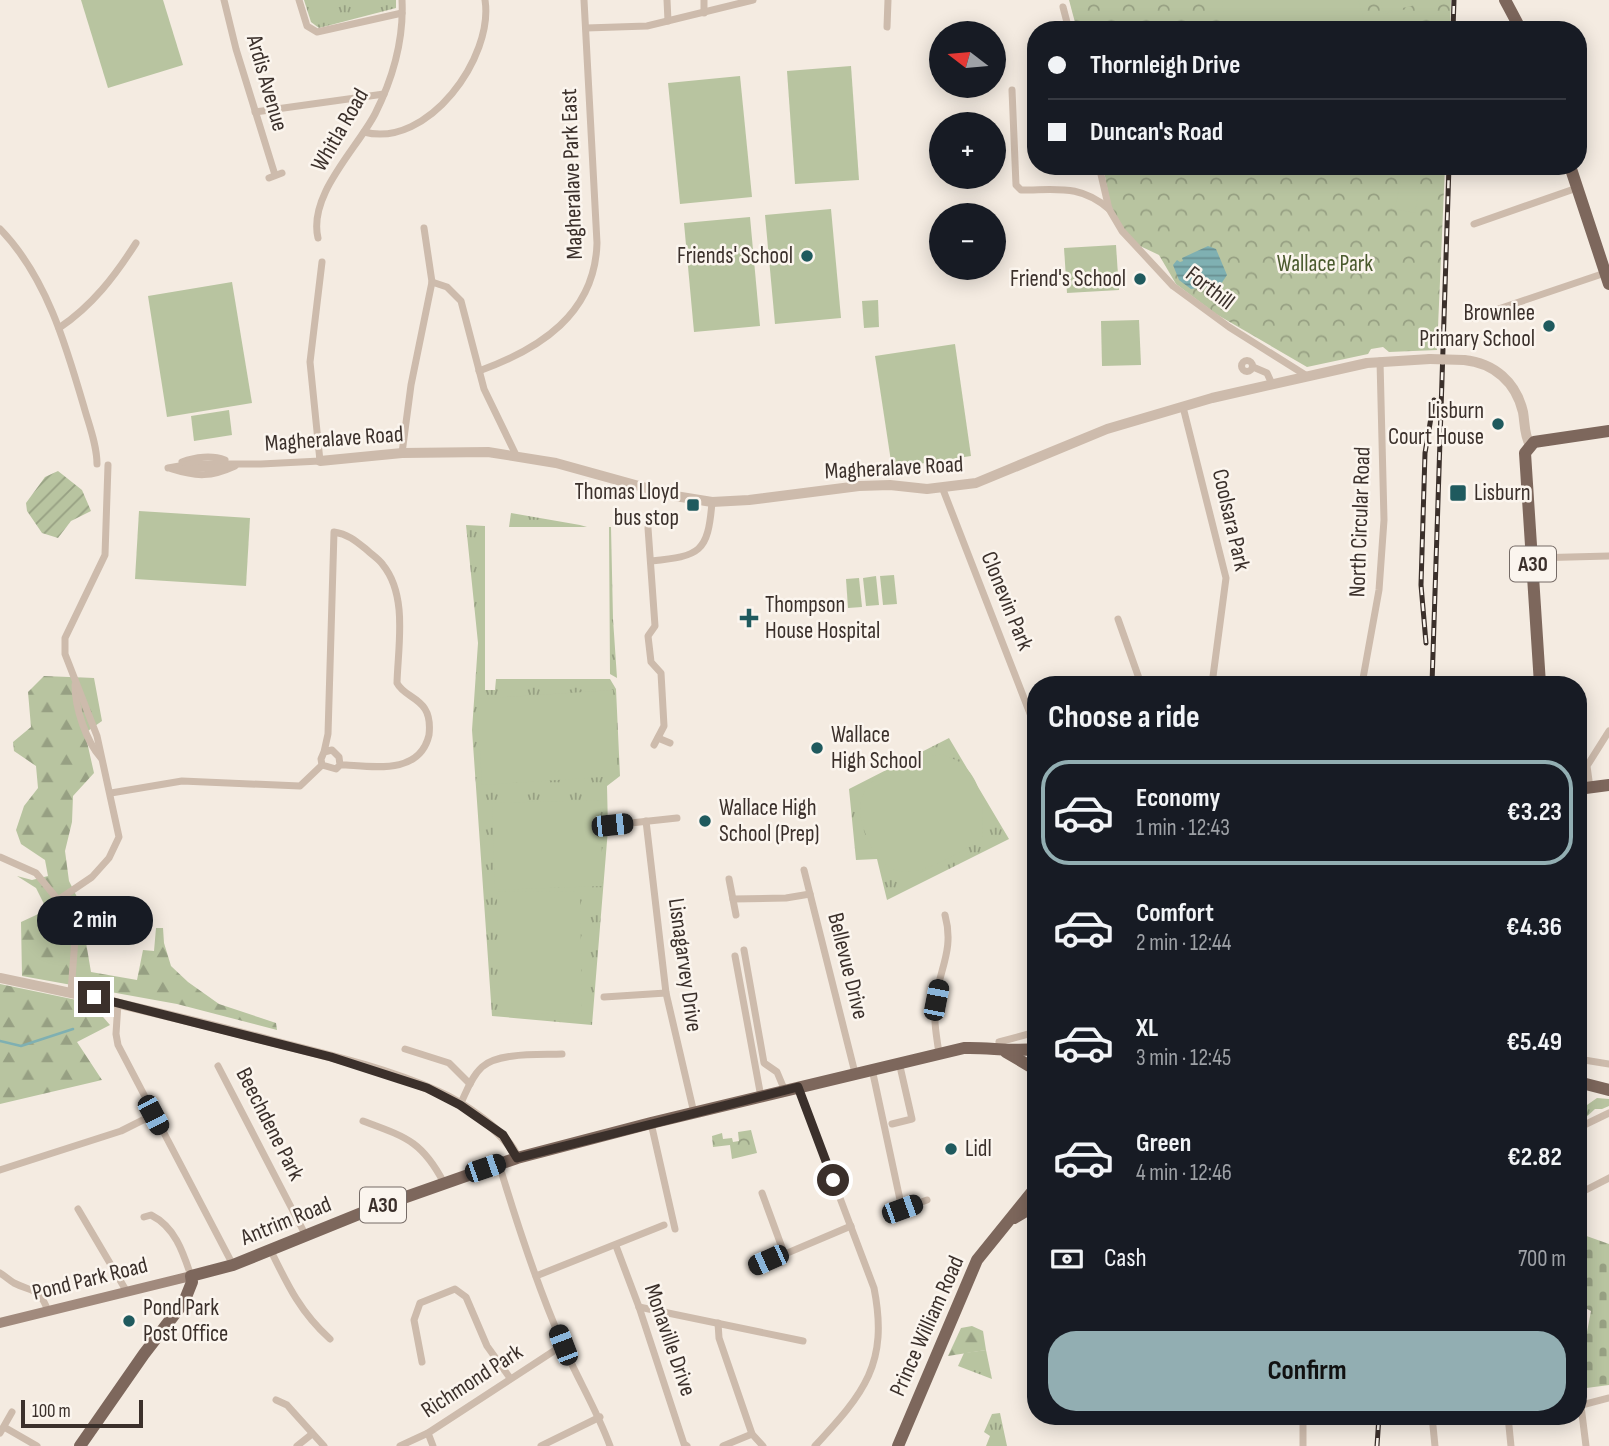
<!DOCTYPE html>
<meta charset="utf-8">
<style>
:root{--surface:#171b24;--page:#242831;--text:#f1f3f6;--muted:#9ea1a6;--line:#363941;--accent:#92aeb2}
body{margin:0;font-family:"Sofia Sans Condensed",sans-serif;background:var(--page);color:var(--text);height:100vh;display:flex;flex-direction:column;font-size:26px;white-space:nowrap}
*{box-sizing:border-box;margin:0}
p{font-size:23px;color:var(--muted)}
.icon{flex:none;width:38px;height:38px;fill:none;stroke:currentColor;stroke-width:2;stroke-linecap:round;stroke-linejoin:round}
.map{position:relative;flex:1;overflow:hidden}
.details{position:absolute;left:1027px;top:676px;width:560px;height:749px;display:flex;flex-direction:column;background:var(--surface);border-radius:28px;box-shadow:0 4px 18px #0003}
.details>*{flex:none}
.hud{position:absolute;left:1027px;top:21px;width:560px;height:154px;border-radius:28px;box-shadow:0 4px 18px #0003;display:grid;align-content:center;height:154px;padding:0 21px;background:var(--surface)}
.needle{width:46px;rotate:286deg}
.controls{position:absolute;left:929px;top:21px;display:grid;gap:14px}
.controls a{display:grid;place-items:center;width:77px;height:77px;border-radius:50%;background:var(--surface);box-shadow:0 4px 18px #0003;font-size:35px}
.scale{position:absolute;left:21px;bottom:18px;width:122px;box-sizing:border-box;padding-left:7px;border:4px solid #3b302b;border-top:0;font-size:19px;line-height:24px;white-space:nowrap;color:#3b302b;-webkit-text-stroke:5px #fbf5ee;paint-order:stroke}
.end{position:absolute;width:32px;height:32px;margin:-16px;border:9px solid #3b302b;background:#fff;box-shadow:0 0 0 4px #fff}
.from{border-radius:50%}
.bubble{position:absolute;height:49px;border-radius:24px;background:var(--surface);box-shadow:0 4px 18px #0003;font-size:23px;font-weight:700;line-height:49px;text-align:center}
.car{position:absolute;width:21px;height:42px;margin:-21px -10px;border-radius:9px;box-shadow:0 0 5px 2px #0007;background:linear-gradient(#222 24%,#8ab4d8 0 40%,#222 0 76%,#8ab4d8 0 86%,#222 0)}
.hud b{display:flex;align-items:center;gap:24px;height:66px;font-size:26px}
.hud b+b{border-top:2px solid var(--line)}
.hud i{width:18px;height:18px;background:var(--text)}
ul{padding:0;list-style:none}
li{display:flex;align-items:center;gap:21px;height:105px;margin:0 14px 10px;padding:0 7px;border:4px solid transparent;border-radius:28px}
li div{flex:1}
li b{display:block;font-size:26px}
li em{font-style:normal;font-weight:700}
li.active{border-color:var(--accent)}
li>.icon{width:63px;height:63px;stroke-width:1.5}
h2{padding:0 21px;font-size:32px;line-height:84px}
.pay{display:flex;align-items:center;gap:18px;height:77px;padding:0 21px;font-size:26px}
.pay p{margin-inline-start:auto}
.action{display:flex;gap:14px;margin-top:auto;padding:14px 21px}
.action a{flex:1;height:80px;border-radius:28px;background:var(--accent);color:#111;font-size:28px;font-weight:700;line-height:80px;text-align:center}
.map>svg:first-child{display:block}
.grass{fill:url(#grass-tufts)}
.forest{fill:url(#forest-firs)}
.cemetery{fill:url(#cemetery-stones)}
.park{fill:url(#park-crowns)}
.garden{fill:url(#garden-furrows)}
.pitch{fill:#b8c4a0}
.water{fill:url(#water-rules)}
.lines{fill:none;stroke-linecap:round;stroke-linejoin:round}
.stream{stroke:#7fb0b2;stroke-width:2.5}
.minor{stroke:#cdbbac;stroke-width:7}
.tertiary{stroke:#cdbbac;stroke-width:10}
.secondary{stroke:#a18a7d;stroke-width:10}
.primary{stroke:#7d675c;stroke-width:12}
.rail-casing{stroke:#3b302b;stroke-width:5}
.rail{stroke:#fbf5ee;stroke-width:2.5;stroke-dasharray:8;stroke-linecap:butt}
.tertiary-bridge{stroke:#cdbbac;stroke-width:10}
.route{stroke:#3b302b;stroke-width:9}
.poi-dot{fill:#1f5a5e;stroke:#fbf5ee;stroke-width:2.5}
.labels{text-anchor:middle;dominant-baseline:central;stroke-width:5;stroke-linejoin:round;paint-order:stroke}
.shield{fill:#fbf5ee;stroke:#756b66;stroke-width:2}
.shield-label{font-size:21px;font-weight:bold;fill:#3b302b}
.street-label{font-size:23px;fill:#3b302b;stroke:#fbf5ee}
.poi-label{font-size:23px;fill:#3b302b;stroke:#fbf5ee;text-anchor:start}
.park-label{font-size:23px;fill:#4a5a2e;stroke:#fbf5ee}
</style>
<div class="map">
<svg width="1609" height="1446" viewBox="0 0 1609 1446">
<defs>
<pattern id="grass-tufts" width="24" height="20" patternUnits="userSpaceOnUse" patternTransform="scale(1.75)"><rect width="24" height="20" fill="#b8c4a0"/><path d="M3 7l-1-3M5 7V3M7 7l1-3M15 17l-1-3M17 17v-4M19 17l1-3" fill="none" stroke="#97a083"/></pattern>
<pattern id="forest-firs" width="22" height="20" patternUnits="userSpaceOnUse" patternTransform="scale(1.75)"><rect width="22" height="20" fill="#b8c4a0"/><path d="M5 1l3.5 6h-7zM16 11l3.5 6h-7z" fill="#97a083"/></pattern>
<pattern id="cemetery-stones" width="16" height="16" patternUnits="userSpaceOnUse" patternTransform="scale(1.75)"><rect width="16" height="16" fill="#b8c4a0"/><path d="M2 7V4a2 2 0 0 1 4 0v3zM10 15v-3a2 2 0 0 1 4 0v3z" fill="#97a083"/></pattern>
<pattern id="park-crowns" width="20" height="18" patternUnits="userSpaceOnUse" patternTransform="scale(1.75)"><rect width="20" height="18" fill="#b8c4a0"/><path d="M2 6a3 3 0 1 1 6 0M12 15a3 3 0 1 1 6 0" fill="none" stroke="#97a083"/></pattern>
<pattern id="garden-furrows" width="10" height="10" patternUnits="userSpaceOnUse" patternTransform="scale(1.75)"><rect width="10" height="10" fill="#b8c4a0"/><path d="M-1 1l2-2M0 10L10 0M9 11l2-2" fill="none" stroke="#97a083"/></pattern>
<pattern id="water-rules" width="6" height="5" patternUnits="userSpaceOnUse" patternTransform="scale(1.75)"><rect width="6" height="5" fill="#7fb0b2"/><path d="M0 2.5h6" fill="none" stroke="#699091"/></pattern>
</defs>
<rect width="100%" height="100%" fill="#f4ebe1"/>
<!-- grass -->
<g class="grass">
<polygon points="304,0 396,0 396,8 319,28 311,22"/>
<polygon points="511,513 580,525 587,527 509,527"/>
<polygon points="466,525 485,526 485,690 495,690 496,679 610,679 616,689 620,776 607,786 608,829 592,1025 492,1016 472,730 478,643"/>
<polygon points="609,527 611,527 613,619 617,678 610,674"/>
<polygon points="949,738 1009,839 887,900 877,859 856,860 849,789"/>
<polygon points="1597,1098 1609,1099 1609,1106 1602,1109 1595,1109 1582,1121 1587,1105"/>
<polygon points="986,1350 992,1379 958,1366 964,1353"/>
<polygon points="1000,1413 1007,1446 986,1446 990,1436 984,1432 992,1414"/>
</g>
<!-- forest -->
<g class="forest">
<polygon points="44,676 94,678 102,721 85,733 94,773 73,796 72,822 65,851 69,881 79,901 91,972 137,980 143,950 154,951 156,928 163,928 164,943 171,966 188,982 219,1004 276,1023 277,1030 177,1004 22,976 21,922 47,910 36,888 17,876 32,880 48,876 45,860 21,844 16,830 24,806 38,788 36,766 14,751 13,742 31,727 28,692"/>
<polygon points="0,984 91,1003 110,1025 77,1042 102,1080 0,1104"/>
<polygon points="972,1326 983,1331 986,1350 948,1356 961,1328"/>
</g>
<!-- cemetery -->
<polygon class="cemetery" points="1578,1233 1609,1244 1609,1385 1579,1389 1579,1374 1591,1311 1579,1305"/>
<!-- park -->
<g class="park">
<polygon points="1069,0 1451,0 1450,30 1077,30"/>
<polygon points="1103,166 1445,166 1437,350 1389,352 1383,347 1371,349 1368,354 1307,367 1216,314 1176,284 1159,255 1140,246 1124,230 1111,208"/>
<polygon points="751,1130 757,1153 732,1159 730,1145 713,1147 712,1136 722,1133 723,1139 732,1138 733,1142 739,1141 738,1132"/>
</g>
<!-- garden -->
<polygon class="garden" points="58,471 82,490 91,511 71,521 58,538 42,533 27,511 26,503 45,477"/>
<!-- pitch -->
<g class="pitch">
<polygon points="81,0 163,0 183,65 108,88"/>
<polygon points="1222,0 1358,0 1367,30 1225,30"/>
<polygon points="1381,0 1411,0 1412,6 1383,12"/>
<polygon points="1412,8 1415,22 1386,27 1383,14"/>
<polygon points="851,66 859,180 795,184 787,71"/>
<polygon points="740,76 752,197 680,204 668,83"/>
<polygon points="1401,178 1420,181 1415,213 1395,209"/>
<polygon points="831,209 841,318 775,324 765,215"/>
<polygon points="750,217 760,326 694,332 684,223"/>
<polygon points="1116,245 1119,290 1067,293 1064,248"/>
<polygon points="232,282 252,403 167,417 148,296"/>
<polygon points="878,300 879,327 864,328 862,301"/>
<polygon points="1139,320 1141,365 1102,366 1101,321"/>
<polygon points="955,344 971,456 892,468 875,356"/>
<polygon points="229,410 232,435 194,441 191,416"/>
<polygon points="139,511 250,518 246,586 135,579"/>
<polygon points="894,575 897,604 883,605 880,576"/>
<polygon points="876,576 879,605 866,606 863,578"/>
<polygon points="859,578 862,607 848,608 846,579"/>
<polygon points="613,690 618,776 482,785 477,699"/>
<path d="M942,754C948,757 958,760 962,764C984,783 984,812 982,838C965,850 921,877 899,871C885,867 875,855 869,842C863,829 856,809 863,795C874,770 918,758 942,754Z"/>
<polygon points="600,800 603,886 495,890 492,803"/>
<polygon points="580,891 582,1013 499,1014 497,892"/>
</g>
<!-- water -->
<polygon class="water" points="1208,246 1216,249 1227,275 1221,284 1191,289 1179,280 1173,265 1177,260 1180,262 1183,261 1182,258"/>
<g class="lines">
<!-- stream -->
<polyline class="stream" points="0,1041 21,1046 73,1029"/>
<!-- minor -->
<g class="minor">
<polyline points="224,0 236,49 275,175"/>
<polyline points="299,0 307,26 317,32 402,13"/>
<polyline points="667,0 668,21"/>
<polyline points="704,0 704,13"/>
<polyline points="1063,7 1069,30"/>
<polyline points="887,27 888,0"/>
<polyline points="586,28 647,26 753,0"/>
<path d="M1012,90L1016,185L1021,190C1057,190 1080,184 1109,209"/>
<polyline points="255,112 384,94"/>
<path d="M364,132C428,149 494,57 485,0"/>
<polyline points="1099,166 1109,209 1122,231 1173,286 1229,327 1307,376"/>
<polyline points="269,178 282,173"/>
<polyline points="1474,224 1577,188"/>
<path d="M0,229C46,276 66,345 84,407C89,425 97,445 97,464"/>
<path d="M318,238C308,195 356,150 375,114C393,78 404,40 402,0"/>
<polyline points="432,282 447,287 461,301 484,389 516,455"/>
<polyline points="1472,318 1605,273"/>
<path d="M59,328C92,306 115,276 136,243"/>
<circle cx="1247" cy="366" r="5.5"/>
<polyline points="1253,367 1267,373 1272,384"/>
<path d="M479,371C540,349 595,314 597,243L584,0"/>
<polyline points="1183,407 1226,578 1212,684"/>
<polyline points="402,453 411,385 432,282 424,228"/>
<path d="M182,462C195,457 212,455 225,460"/>
<polyline points="168,468 191,464 261,464 320,461 310,362 322,262"/>
<path d="M172,469C197,477 211,477 235,466"/>
<polyline points="183,469 227,467"/>
<polyline points="942,487 1036,729"/>
<polyline points="648,528 655,626 648,636 651,662 661,673 664,726 654,745"/>
<polyline points="1532,558 1609,556"/>
<path d="M651,561C700,556 708,553 712,502"/>
<polyline points="1118,619 1141,684"/>
<polyline points="1362,684 1379,590 1384,520 1380,361"/>
<path d="M75,685C75,708 86,741 101,758"/>
<polyline points="658,738 670,743"/>
<path d="M324,752L328,734L334,532C348,534 356,541 367,550C372,555 379,559 383,565C408,596 398,646 397,683C403,695 418,697 425,709C430,717 430,726 429,735C420,774 376,767 346,765H340L336,769L322,765L321,759L324,752L332,750L339,757L340,765"/>
<polyline points="1590,788 1587,766 1609,731"/>
<polyline points="111,793 182,781 300,786 322,765"/>
<polyline points="646,821 666,993 694,1113"/>
<polyline points="612,825 677,818"/>
<polyline points="0,857 36,873 67,911 75,939 71,992"/>
<polyline points="804,870 855,1073"/>
<polyline points="729,879 736,915"/>
<polyline points="733,899 786,898 810,894"/>
<polyline points="58,900 92,877 109,858 119,837 97,736 65,654 65,638 105,555 108,465"/>
<polyline points="744,950 764,1063 777,1072 785,1091"/>
<polyline points="735,956 761,1097"/>
<polyline points="604,997 666,993"/>
<polyline points="118,1003 116,1034 118,1045 233,1265"/>
<polyline points="999,1042 1036,1032"/>
<polyline points="405,1049 449,1063 470,1084"/>
<path d="M939,1053C936,1034 933,1017 936,997C941,966 954,948 945,915"/>
<polyline points="1578,1059 1609,1064"/>
<polyline points="218,1066 306,1236"/>
<polyline points="872,1069 902,1209 927,1200"/>
<path d="M798,1087L874,1288C889,1364 864,1393 815,1446"/>
<polyline points="1578,1103 1582,1082"/>
<path d="M460,1105C466,1093 471,1077 482,1067C498,1052 541,1055 562,1054"/>
<path d="M363,1121C406,1137 422,1141 444,1183"/>
<polyline points="651,1123 675,1229"/>
<polyline points="892,1124 912,1119 899,1062"/>
<polyline points="1578,1128 1609,1113"/>
<path d="M499,1164C517,1224 537,1285 562,1343C577,1378 597,1410 610,1446"/>
<polyline points="0,1170 121,1131 153,1115"/>
<polyline points="762,1193 784,1253"/>
<polyline points="1578,1194 1609,1178"/>
<polyline points="78,1209 127,1292"/>
<path d="M144,1217L151,1215C175,1227 183,1252 191,1276"/>
<polyline points="616,1246 639,1307 684,1444 687,1446"/>
<path d="M271,1251C288,1286 301,1313 330,1339"/>
<polyline points="752,1268 851,1226"/>
<path d="M0,1273C5,1276 9,1280 14,1283C34,1293 39,1287 48,1311"/>
<polyline points="536,1276 664,1225"/>
<polyline points="639,1307 803,1341"/>
<polyline points="718,1323 719,1338 752,1434 763,1446"/>
<polyline points="1578,1343 1583,1319 1583,1295"/>
<polyline points="422,1362 414,1320 420,1303 455,1289 466,1297 487,1346 510,1378"/>
<polyline points="276,1400 287,1405 324,1446"/>
<polyline points="1578,1406 1609,1398"/>
<polyline points="1581,1406 1586,1446"/>
<polyline points="1303,1416 1303,1446"/>
<polyline points="1432,1416 1435,1446"/>
<polyline points="1508,1416 1511,1446"/>
<polyline points="1432,1421 1486,1416"/>
<polyline points="4,1427 37,1446"/>
<polyline points="0,1433 12,1412"/>
<polyline points="428,1433 433,1446"/>
<polyline points="297,1446 312,1434"/>
<polyline points="400,1446 428,1433 563,1345"/>
<polyline points="541,1446 600,1417"/>
<polyline points="723,1446 752,1434"/>
</g>
<!-- tertiary -->
<g class="tertiary">
<path d="M1464,360C1494,363 1516,382 1523,412C1525,423 1524,435 1530,445"/>
<polyline points="320,461 402,453 488,452 556,463 675,496 712,502 749,500 859,486 890,485 927,489 976,483 1107,429 1212,398 1367,363 1430,359"/>
<path d="M0,978C92,997 183,1018 274,1042C329,1056 385,1069 437,1092C462,1103 507,1132 517,1158"/>
</g>
<!-- secondary -->
<polyline class="secondary" points="0,1323 191,1276"/>
<!-- primary -->
<g class="primary">
<polyline points="1505,0 1521,30"/>
<polyline points="1570,166 1609,284"/>
<polyline points="1540,684 1525,453 1534,442 1609,431"/>
<polyline points="1578,789 1609,785"/>
<polyline points="1006,1052 1033,1068"/>
<polyline points="1578,1082 1609,1090"/>
<polyline points="1014,1218 1036,1205"/>
<path d="M80,1446L144,1354L184,1302L192,1282L191,1276L233,1265L369,1210L517,1158L651,1123L964,1048C988,1047 1011,1052 1036,1049"/>
<polyline points="898,1446 977,1260 1036,1187"/>
</g>
<!-- rail casing -->
<g class="rail-casing">
<g id="rail">
<polyline points="1453,30 1454,0"/>
<polyline points="1426,643 1421,585 1425,453 1434,400"/>
<polyline points="1432,684 1449,166"/>
<polyline points="1377,1446 1379,1416"/>
</g>
</g>
<!-- rail -->
<use href="#rail" class="rail"/>
<!-- tertiary-bridge -->
<polyline class="tertiary-bridge" points="1430,359 1464,360"/>
</g>
<g class="lines">
<!-- route -->
<polyline class="route" points="94,997 331,1057 427,1088 460,1105 503,1135 517,1158 798,1087 833,1180"/>
</g>
<!-- markers -->
<g class="poi-dot">
<circle cx="807" cy="256" r="7"/>
<circle cx="1140" cy="279" r="7"/>
<circle cx="1549" cy="326" r="7"/>
<circle cx="1498" cy="424" r="7"/>
<rect x="1449" y="484" width="18" height="18" rx="3.5"/>
<rect x="686" y="498" width="14" height="14" rx="3.5"/>
<path d="M745.5 607.5h7v7h7v7h-7v7h-7v-7h-7v-7h7z"/>
<circle cx="817" cy="748" r="7"/>
<circle cx="705" cy="821" r="7"/>
<circle cx="951" cy="1149" r="7"/>
<circle cx="129" cy="1321" r="7"/>
</g>
<g class="labels">
<!-- shield labels -->
<g class="shield">
<rect x="1510" y="546.5" width="46" height="35" rx="5"/>
<rect x="360" y="1187.5" width="46" height="35" rx="5"/>
</g>
<g class="shield-label">
<text x="1533" y="564">A30</text>
<text x="383" y="1205">A30</text>
</g>
<!-- street labels -->
<g class="street-label">
<text transform="translate(267 83) rotate(74)">Ardis Avenue</text>
<text transform="translate(340 130) rotate(-60)">Whitla Road</text>
<text transform="translate(572 174) rotate(-92)">Magheralave Park East</text>
<text transform="translate(1210 288) rotate(38)">Forthill</text>
<text transform="translate(334 439) rotate(-4)">Magheralave Road</text>
<text transform="translate(894 468) rotate(-3)">Magheralave Road</text>
<text transform="translate(1231 520) rotate(77)">Coolsara Park</text>
<text transform="translate(1360 522) rotate(-88)">North Circular Road</text>
<text transform="translate(1007 601) rotate(68)">Clonevin Park</text>
<text transform="translate(685 965) rotate(82)">Lisnagarvey Drive</text>
<text transform="translate(848 966) rotate(76)">Bellevue Drive</text>
<text transform="translate(270 1124) rotate(63)">Beechdene Park</text>
<text transform="translate(286 1221) rotate(-22)">Antrim Road</text>
<text transform="translate(90 1279) rotate(-14)">Pond Park Road</text>
<text transform="translate(927 1326) rotate(-66)">Prince William Road</text>
<text transform="translate(670 1340) rotate(71)">Monaville Drive</text>
<text transform="translate(472 1381) rotate(-33)">Richmond Park</text>
</g>
<!-- poi labels -->
<g class="poi-label">
<text x="793" y="256" text-anchor="end">Friends' School</text>
<text x="1126" y="279" text-anchor="end">Friend's School</text>
<text x="1535" y="313" text-anchor="end">Brownlee<tspan x="1535" dy="26">Primary School</tspan></text>
<text x="1484" y="411" text-anchor="end">Lisburn<tspan x="1484" dy="26">Court House</tspan></text>
<text x="679" y="492" text-anchor="end">Thomas Lloyd<tspan x="679" dy="26">bus stop</tspan></text>
<text x="1474" y="493">Lisburn</text>
<text x="765" y="605">Thompson<tspan x="765" dy="26">House Hospital</tspan></text>
<text x="831" y="735">Wallace<tspan x="831" dy="26">High School</tspan></text>
<text x="719" y="808">Wallace High<tspan x="719" dy="26">School (Prep)</tspan></text>
<text x="965" y="1149">Lidl</text>
<text x="143" y="1308">Pond Park<tspan x="143" dy="26">Post Office</tspan></text>
</g>
<!-- park labels -->
<g class="park-label">
<text x="1325" y="264">Wallace Park</text>
</g>
</g>
</svg>
<div class="controls">
<a><svg class="needle" viewBox="-14 -14 28 28"><path d="M0-13l5 13h-10z" fill="#e53935"/><path d="M0 13l5-13h-10z" fill="#9ea1a6"/></svg></a>
<a>+</a>
<a>−</a>
</div>
<div class="scale">100 m</div>
<i class="end from" style="left:833px;top:1180px"></i>
<i class="end" style="left:94px;top:997px"></i>
<div class="bubble" style="left:37px;top:896px;width:116px">2 min</div>
<i class="car" style="left:612px;top:825px;rotate:84deg"></i>
<i class="car" style="left:936px;top:1000px;rotate:11deg"></i>
<i class="car" style="left:153px;top:1115px;rotate:152deg"></i>
<i class="car" style="left:485px;top:1168px;rotate:71deg"></i>
<i class="car" style="left:902px;top:1209px;rotate:70deg"></i>
<i class="car" style="left:768px;top:1260px;rotate:246deg"></i>
<i class="car" style="left:563px;top:1345px;rotate:339deg"></i>
<div class="hud">
<b><i class="from"></i>Thornleigh Drive</b>
<b><i></i>Duncan's Road</b>
</div>
<section class="details">
<h2>Choose a ride</h2>
<ul>
<li class="active"><svg class="icon" aria-label="car" viewBox="0 0 24 24"><path d="M5 17H2v-5l4-1 3-4h7l3 4 3 1v5h-3M9 17h6M6 11h13"/><circle cx="7" cy="17" r="2"/><circle cx="17" cy="17" r="2"/></svg><div><b>Economy</b><p>1 min · 12:43</p></div><em>€3.23</em></li>
<li><svg class="icon" aria-label="car" viewBox="0 0 24 24"><path d="M5 17H2v-5l4-1 3-4h7l3 4 3 1v5h-3M9 17h6M6 11h13"/><circle cx="7" cy="17" r="2"/><circle cx="17" cy="17" r="2"/></svg><div><b>Comfort</b><p>2 min · 12:44</p></div><em>€4.36</em></li>
<li><svg class="icon" aria-label="car" viewBox="0 0 24 24"><path d="M5 17H2v-5l4-1 3-4h7l3 4 3 1v5h-3M9 17h6M6 11h13"/><circle cx="7" cy="17" r="2"/><circle cx="17" cy="17" r="2"/></svg><div><b>XL</b><p>3 min · 12:45</p></div><em>€5.49</em></li>
<li><svg class="icon" aria-label="car" viewBox="0 0 24 24"><path d="M5 17H2v-5l4-1 3-4h7l3 4 3 1v5h-3M9 17h6M6 11h13"/><circle cx="7" cy="17" r="2"/><circle cx="17" cy="17" r="2"/></svg><div><b>Green</b><p>4 min · 12:46</p></div><em>€2.82</em></li>
</ul>
<div class="pay"><svg class="icon" aria-label="cash" viewBox="0 0 24 24"><path d="M3 7h18v10H3z"/><circle cx="12" cy="12" r="2"/></svg>Cash<p>700 m</p></div>
<div class="action"><a>Confirm</a></div>
</section>
</div>
